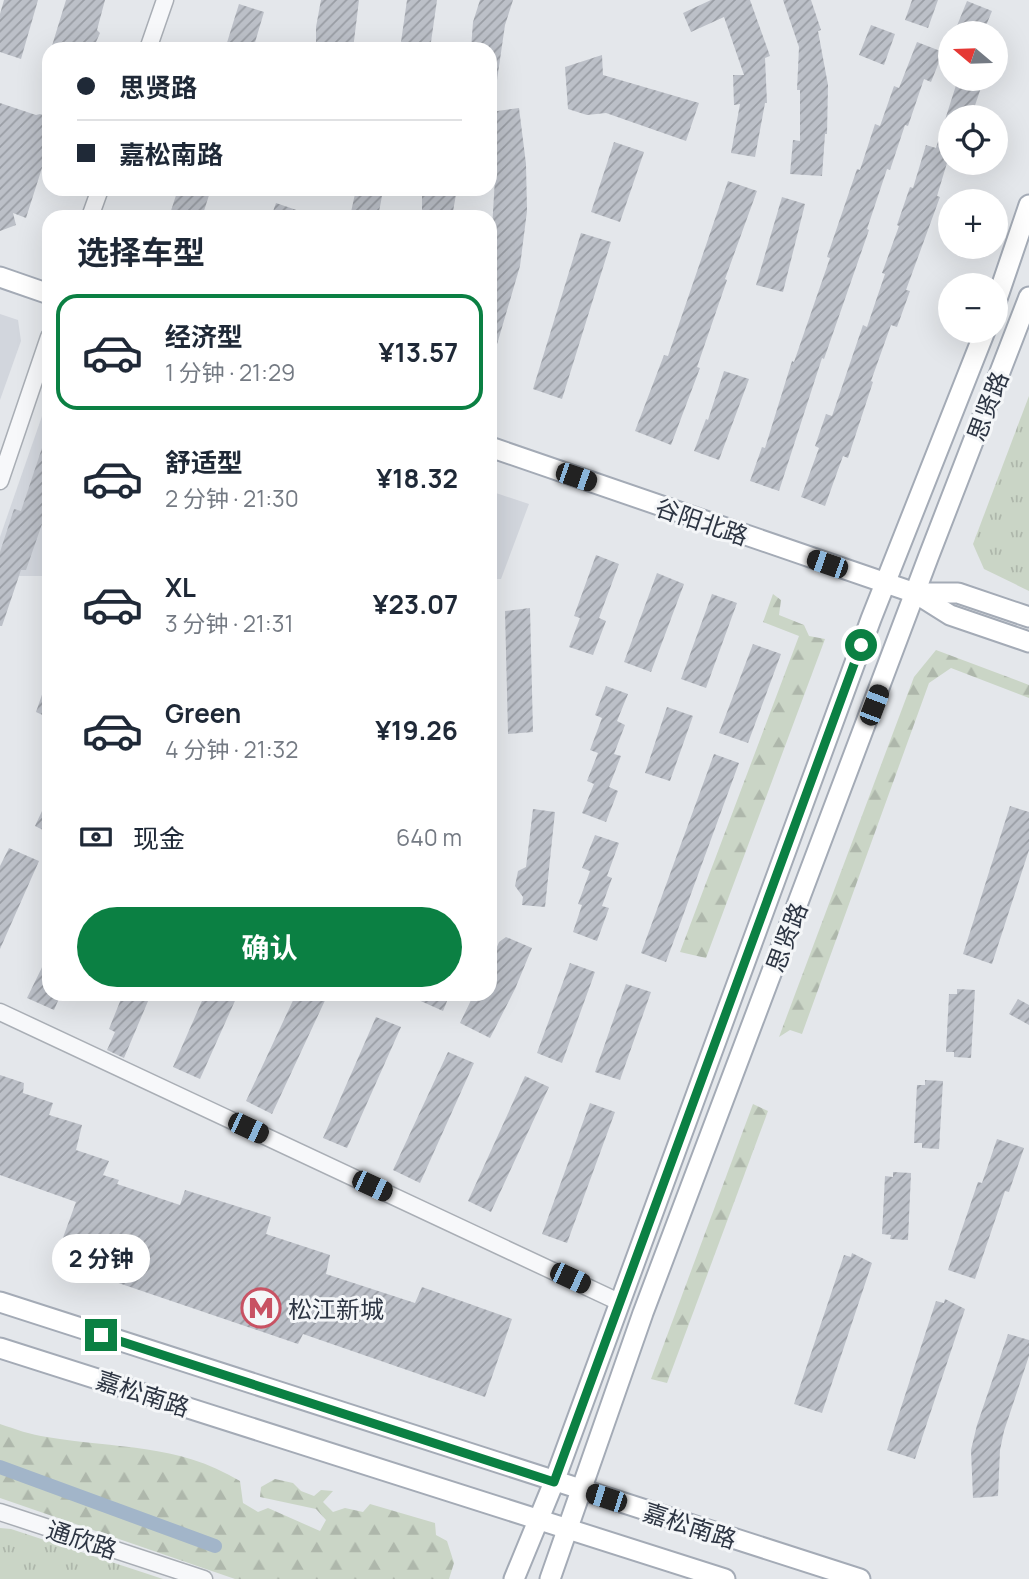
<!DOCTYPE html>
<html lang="zh">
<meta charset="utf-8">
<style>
:root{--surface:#fff;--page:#f6f6f7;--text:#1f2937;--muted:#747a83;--line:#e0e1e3;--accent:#0b8043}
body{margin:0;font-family:Manrope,"Noto Sans SC",sans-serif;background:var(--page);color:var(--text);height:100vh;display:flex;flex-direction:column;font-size:26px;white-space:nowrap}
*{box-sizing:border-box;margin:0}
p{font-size:23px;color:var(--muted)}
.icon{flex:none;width:38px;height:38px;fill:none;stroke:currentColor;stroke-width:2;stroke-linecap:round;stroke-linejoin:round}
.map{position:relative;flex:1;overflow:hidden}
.sheet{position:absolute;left:42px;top:210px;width:455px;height:791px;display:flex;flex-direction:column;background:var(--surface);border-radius:21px;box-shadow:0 7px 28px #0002}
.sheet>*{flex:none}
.guide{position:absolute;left:42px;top:42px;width:455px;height:154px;border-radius:21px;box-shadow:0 7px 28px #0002;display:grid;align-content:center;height:154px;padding:0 35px;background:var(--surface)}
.needle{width:46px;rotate:289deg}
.fabs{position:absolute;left:938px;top:21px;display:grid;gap:14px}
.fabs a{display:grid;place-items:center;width:70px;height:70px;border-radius:50%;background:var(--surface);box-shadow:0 7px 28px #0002;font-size:35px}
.end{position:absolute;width:32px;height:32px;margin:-16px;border:9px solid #0b8043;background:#fff;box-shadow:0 0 0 4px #fff}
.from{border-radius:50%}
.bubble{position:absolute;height:49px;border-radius:24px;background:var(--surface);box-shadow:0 7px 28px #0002;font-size:23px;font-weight:700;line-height:49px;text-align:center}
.car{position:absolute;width:21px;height:42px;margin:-21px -10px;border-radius:9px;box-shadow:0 0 5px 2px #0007;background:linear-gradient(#222 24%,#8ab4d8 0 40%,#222 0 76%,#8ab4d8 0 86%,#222 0)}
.guide b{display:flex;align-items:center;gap:24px;height:66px;font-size:26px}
.guide b+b{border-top:2px solid var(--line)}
.guide i{width:18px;height:18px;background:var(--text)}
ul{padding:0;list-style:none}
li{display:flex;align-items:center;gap:21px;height:116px;margin:0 14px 10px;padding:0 21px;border:4px solid transparent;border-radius:21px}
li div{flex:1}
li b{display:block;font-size:26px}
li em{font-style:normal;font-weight:700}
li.on{border-color:var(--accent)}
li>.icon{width:63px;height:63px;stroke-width:1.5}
h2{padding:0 35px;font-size:32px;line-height:84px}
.pay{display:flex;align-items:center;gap:18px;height:77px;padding:0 35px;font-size:26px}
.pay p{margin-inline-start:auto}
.action{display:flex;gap:14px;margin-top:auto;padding:14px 35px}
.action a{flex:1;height:80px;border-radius:42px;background:var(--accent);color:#fff;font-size:28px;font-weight:700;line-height:80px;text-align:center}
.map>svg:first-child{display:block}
.built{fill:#d2d6dd}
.forest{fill:url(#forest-firs)}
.park{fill:url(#park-tufts)}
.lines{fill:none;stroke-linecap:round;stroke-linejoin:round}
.canal{stroke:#a2b5c9;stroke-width:14}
.building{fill:url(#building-hatch)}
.minor-casing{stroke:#a9aeb5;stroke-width:19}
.major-casing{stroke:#a4abb6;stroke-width:23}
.minor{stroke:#f7f8fa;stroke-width:16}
.major{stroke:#fff;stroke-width:19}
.route{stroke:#0b8043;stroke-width:9}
.labels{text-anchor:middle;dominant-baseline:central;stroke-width:6;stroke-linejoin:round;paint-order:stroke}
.street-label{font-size:24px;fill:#2d3543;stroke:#f4f6f8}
.poi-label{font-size:24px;fill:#2d3543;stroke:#f4f6f8;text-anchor:start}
</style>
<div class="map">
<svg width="1029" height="1579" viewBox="0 0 1029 1579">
<defs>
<pattern id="forest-firs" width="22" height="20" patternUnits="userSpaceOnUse" patternTransform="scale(1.75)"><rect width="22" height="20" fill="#cad5c6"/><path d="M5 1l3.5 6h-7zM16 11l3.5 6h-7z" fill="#aeb7ab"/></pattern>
<pattern id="park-tufts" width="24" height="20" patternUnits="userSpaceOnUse" patternTransform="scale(1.75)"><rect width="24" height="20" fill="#cad5c6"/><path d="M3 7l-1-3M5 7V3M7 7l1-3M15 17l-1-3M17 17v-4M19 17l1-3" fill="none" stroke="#aeb7ab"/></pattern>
<pattern id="building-hatch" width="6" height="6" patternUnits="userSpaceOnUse" patternTransform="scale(1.75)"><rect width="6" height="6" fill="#bcc0c8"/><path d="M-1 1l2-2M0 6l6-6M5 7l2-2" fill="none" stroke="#999da4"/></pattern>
</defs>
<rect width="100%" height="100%" fill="#e4e7eb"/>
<!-- built -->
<g class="built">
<polygon points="0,314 18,320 21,341 0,400"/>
<polygon points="49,396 49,576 18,576 0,569 0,537"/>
<polygon points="490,491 529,504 501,579 490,579"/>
</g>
<!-- forest -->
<g class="forest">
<polygon points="773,594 781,600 779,615 804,625 809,636 825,639 706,958 680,952 799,636 763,622"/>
<polygon points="936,650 1029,685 1029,698 951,668 929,683 802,1034 790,1030 779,1037 914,677"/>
<polygon points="753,1104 768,1111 667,1383 651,1379"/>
<path d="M0,1424C15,1429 31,1435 47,1437C116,1449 177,1443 240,1481L243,1503L258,1512L268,1508L320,1531L326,1520L316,1509L260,1497L261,1487L275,1479L293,1483L301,1491L314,1496L321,1490L333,1491L323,1502L333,1512L345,1508L363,1512L370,1504L435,1523L436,1535L447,1541L454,1563L449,1579H235L0,1498Z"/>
</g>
<!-- park -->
<g class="park">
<polygon points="1029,396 1029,591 984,569 973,544"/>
<polygon points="0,1528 11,1529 163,1579 0,1579"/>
</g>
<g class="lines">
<!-- canal -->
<polyline class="canal" points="0,1467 215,1546"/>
</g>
<!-- building -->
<g class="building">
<polygon points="4,0 38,0 21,59 0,52 0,14"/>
<polygon points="66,0 105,0 97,30 100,33 93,49 51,49"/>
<polygon points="321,0 359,0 353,49 316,49 316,27"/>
<polygon points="407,0 437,0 430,49 400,49"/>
<polygon points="480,0 513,0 505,25 497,80 490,79 490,49 471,49 473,22"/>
<polygon points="711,0 750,0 770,56 765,58 767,103 765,103 755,157 731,153 740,104 734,105 733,75 744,75 724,17 691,32 683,13"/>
<polygon points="783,0 811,0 821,30 818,31 828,85 827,134 825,134 822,176 790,174 793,140 800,141 800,90 797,90 799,47"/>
<polygon points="912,0 938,0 928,28 905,20"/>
<polygon points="967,1 992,11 983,33 954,33"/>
<polygon points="239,4 264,12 253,49 225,49"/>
<polygon points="871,25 895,34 884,65 859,55"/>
<polygon points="917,42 943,52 931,82 924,79 908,126 905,125 890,170 887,169 867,229 869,230 824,359 822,358 779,491 750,481 762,447 765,448 792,361 794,362 830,258 827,257 857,169 860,170 875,124 880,126 894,86 899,88"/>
<polygon points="602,55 603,75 699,103 686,141 606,113 587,115 568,109 565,67"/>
<polygon points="958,79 984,79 971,117 950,117 950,153 937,196 940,197 906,290 910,291 897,327 891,325 871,381 873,382 848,458 843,456 825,506 801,497 819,448 815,446 826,414 832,416 863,325 867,327 885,274 882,273 899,226 897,225 910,187 913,188 926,145 936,148"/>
<polygon points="0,103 36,115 40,114 49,117 49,146 26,218 13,213 16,225 0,231"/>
<polygon points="519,108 526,164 527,211 520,266 493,358 490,358 490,264 495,178 490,112"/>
<polygon points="614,142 644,152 620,222 591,212"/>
<polygon points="728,181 757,191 725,279 727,280 697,367 700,368 671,445 635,431 664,355 668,356"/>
<polygon points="178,189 211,189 202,217 169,217"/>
<polygon points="356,189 382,196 378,217 350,217"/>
<polygon points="422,189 457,189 452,217 422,217"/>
<polygon points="782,197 805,204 783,292 756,285"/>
<polygon points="276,203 311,215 310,217 271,217"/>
<polygon points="581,233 611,242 562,399 533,389"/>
<polygon points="724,371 749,379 719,460 694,451 706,419 708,420"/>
<polygon points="47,433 49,434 49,526 42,524 26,570 21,570 2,626 0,626 0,552 14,509 21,511"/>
<polygon points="596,555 619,564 599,618 606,621 593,655 569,647 580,618 574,616"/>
<polygon points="657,573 684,584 651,672 624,662"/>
<polygon points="712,594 737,603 706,688 681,679"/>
<polygon points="530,608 533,732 508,734 505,611"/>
<polygon points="753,644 781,654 748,743 719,733"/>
<polygon points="47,680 49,680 49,718 36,712"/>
<polygon points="606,686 628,694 617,721 625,725 614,754 621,756 609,787 618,791 606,822 582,813 594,784 587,781 598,753 590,750 602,718 595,715"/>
<polygon points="667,707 693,716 670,781 645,773"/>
<polygon points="714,754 739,763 666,962 641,953"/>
<polygon points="49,796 49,833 35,826"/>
<polygon points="1010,806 1029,812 1029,850 992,964 963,954"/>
<polygon points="533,809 555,812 545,907 522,905 523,897 515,886 518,871 526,867"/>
<polygon points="595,835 619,843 607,876 612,878 602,906 609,908 597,941 573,932 582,905 578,904 590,871 582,868"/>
<polygon points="9,848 39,861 0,949 0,866"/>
<polygon points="506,937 532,948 515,989 490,1038 460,1023 474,994 490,994 490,964 499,942"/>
<polygon points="49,953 49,994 61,994 54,1010 27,998"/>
<polygon points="570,963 595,972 562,1063 537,1053"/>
<polygon points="626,984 651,992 620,1080 595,1072"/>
<polygon points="957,989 975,990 971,1058 954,1057 954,1052 946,1052 949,994 957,994"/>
<polygon points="123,994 151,994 124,1058 107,1050 115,1032 109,1029"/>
<polygon points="205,994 238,994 200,1079 173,1067"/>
<polygon points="296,994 328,994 272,1114 246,1101"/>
<polygon points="405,994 450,994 443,1011"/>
<polygon points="1018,999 1029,1005 1029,1025 1009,1014"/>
<polygon points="376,1017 401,1027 347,1148 323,1138"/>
<polygon points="448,1052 474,1063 420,1183 393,1170"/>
<polygon points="0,1075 24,1083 23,1093 53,1103 49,1115 82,1125 76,1150 109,1161 103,1175 119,1180 117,1184 180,1205 185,1190 271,1217 266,1234 330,1255 326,1274 415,1303 422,1287 512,1319 485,1397 303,1334 298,1344 89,1273 91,1265 57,1254 76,1202 0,1175"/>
<polygon points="525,1076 549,1087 491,1212 468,1201"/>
<polygon points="925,1080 943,1081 939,1149 922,1148 922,1143 914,1143 917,1085 925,1085"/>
<polygon points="590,1103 615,1112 567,1243 542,1234"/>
<polygon points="997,1139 1024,1148 1009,1192 1005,1191 975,1279 948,1270 978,1182 982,1183"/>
<polygon points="893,1172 911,1173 908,1240 890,1239 891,1235 882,1234 885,1176 893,1177"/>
<polygon points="852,1253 872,1263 822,1413 794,1404 844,1255 851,1257"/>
<polygon points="945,1299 965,1309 915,1459 887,1450 936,1301 944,1303"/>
<polygon points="1008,1334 1029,1340 1029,1356 1004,1431 1000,1450 998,1496 973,1498 971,1450 977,1425"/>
</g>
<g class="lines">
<!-- minor casing -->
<g class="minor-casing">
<g id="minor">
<polyline points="148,49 165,0"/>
<polyline points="90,217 100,189"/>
<polyline points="0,481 49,337"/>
<polyline points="0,1012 619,1302"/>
<polyline points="0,1512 204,1579"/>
</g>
</g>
<!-- major casing -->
<g class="major-casing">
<g id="major">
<polyline points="0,277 49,294"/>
<polyline points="996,302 1029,205"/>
<polyline points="490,447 915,593 950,615 1029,642"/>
<polyline points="916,593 958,593 1029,617"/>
<polyline points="0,1302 860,1579"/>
<polyline points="0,1348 725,1579"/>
<polyline points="514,1579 554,1482 871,619 985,331"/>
<polyline points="550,1579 643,1313 928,558 1029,297"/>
</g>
</g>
<!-- minor -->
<use href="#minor" class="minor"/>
<!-- major -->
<use href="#major" class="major"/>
</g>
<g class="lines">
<!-- route -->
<polyline class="route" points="101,1335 554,1482 861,645"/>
</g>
<!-- icons -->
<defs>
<g id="metro-ring" transform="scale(2.0125)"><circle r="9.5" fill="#f4f6f8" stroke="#c85263" stroke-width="1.5"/><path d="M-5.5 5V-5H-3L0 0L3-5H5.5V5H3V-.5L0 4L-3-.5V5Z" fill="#c85263"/></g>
</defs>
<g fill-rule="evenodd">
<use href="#metro-ring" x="261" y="1308"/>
</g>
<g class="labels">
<!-- street labels -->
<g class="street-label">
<text transform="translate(987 406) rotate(-69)">思贤路</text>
<text transform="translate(702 521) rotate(19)">谷阳北路</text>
<text transform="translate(786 937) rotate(-69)">思贤路</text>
<text transform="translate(143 1393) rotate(18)">嘉松南路</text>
<text transform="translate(690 1525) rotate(18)">嘉松南路</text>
<text transform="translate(82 1539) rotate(18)">通欣路</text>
</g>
<!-- poi labels -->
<g class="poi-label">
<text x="288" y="1308">松江新城</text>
</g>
</g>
</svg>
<div class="fabs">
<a><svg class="needle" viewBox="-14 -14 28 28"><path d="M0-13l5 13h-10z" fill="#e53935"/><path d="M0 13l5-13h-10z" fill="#747a83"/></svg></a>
<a><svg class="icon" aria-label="locate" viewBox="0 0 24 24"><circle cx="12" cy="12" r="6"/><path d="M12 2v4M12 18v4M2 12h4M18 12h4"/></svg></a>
<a>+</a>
<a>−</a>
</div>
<i class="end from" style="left:861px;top:645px"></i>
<i class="end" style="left:101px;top:1335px"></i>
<div class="bubble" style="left:52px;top:1234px;width:98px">2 分钟</div>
<i class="car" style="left:576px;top:477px;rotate:109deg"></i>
<i class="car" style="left:827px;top:564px;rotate:289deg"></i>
<i class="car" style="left:874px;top:705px;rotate:21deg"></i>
<i class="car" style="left:248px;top:1128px;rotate:115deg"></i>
<i class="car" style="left:372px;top:1186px;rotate:115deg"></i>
<i class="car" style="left:570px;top:1278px;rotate:115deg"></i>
<i class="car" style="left:606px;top:1498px;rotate:288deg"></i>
<div class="guide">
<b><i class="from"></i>思贤路</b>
<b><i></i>嘉松南路</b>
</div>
<section class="sheet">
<h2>选择车型</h2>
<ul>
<li class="on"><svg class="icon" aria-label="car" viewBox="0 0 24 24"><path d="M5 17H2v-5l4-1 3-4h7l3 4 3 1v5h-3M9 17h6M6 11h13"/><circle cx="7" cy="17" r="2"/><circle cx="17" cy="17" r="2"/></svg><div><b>经济型</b><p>1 分钟 · 21:29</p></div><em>¥13.57</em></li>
<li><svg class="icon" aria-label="car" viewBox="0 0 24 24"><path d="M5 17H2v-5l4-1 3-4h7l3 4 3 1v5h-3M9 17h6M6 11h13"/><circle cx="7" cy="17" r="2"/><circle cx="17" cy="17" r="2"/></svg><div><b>舒适型</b><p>2 分钟 · 21:30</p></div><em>¥18.32</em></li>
<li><svg class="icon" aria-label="car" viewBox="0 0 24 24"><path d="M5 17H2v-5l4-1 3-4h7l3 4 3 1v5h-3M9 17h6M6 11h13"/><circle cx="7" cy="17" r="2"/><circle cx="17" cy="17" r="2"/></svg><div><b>XL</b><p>3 分钟 · 21:31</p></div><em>¥23.07</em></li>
<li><svg class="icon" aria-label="car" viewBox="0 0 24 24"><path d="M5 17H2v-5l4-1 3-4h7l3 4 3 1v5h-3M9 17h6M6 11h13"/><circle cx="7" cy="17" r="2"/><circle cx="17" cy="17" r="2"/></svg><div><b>Green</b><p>4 分钟 · 21:32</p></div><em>¥19.26</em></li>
</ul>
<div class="pay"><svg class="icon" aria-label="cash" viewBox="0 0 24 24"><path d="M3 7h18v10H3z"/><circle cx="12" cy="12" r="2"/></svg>现金<p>640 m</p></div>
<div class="action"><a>确认</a></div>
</section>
</div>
